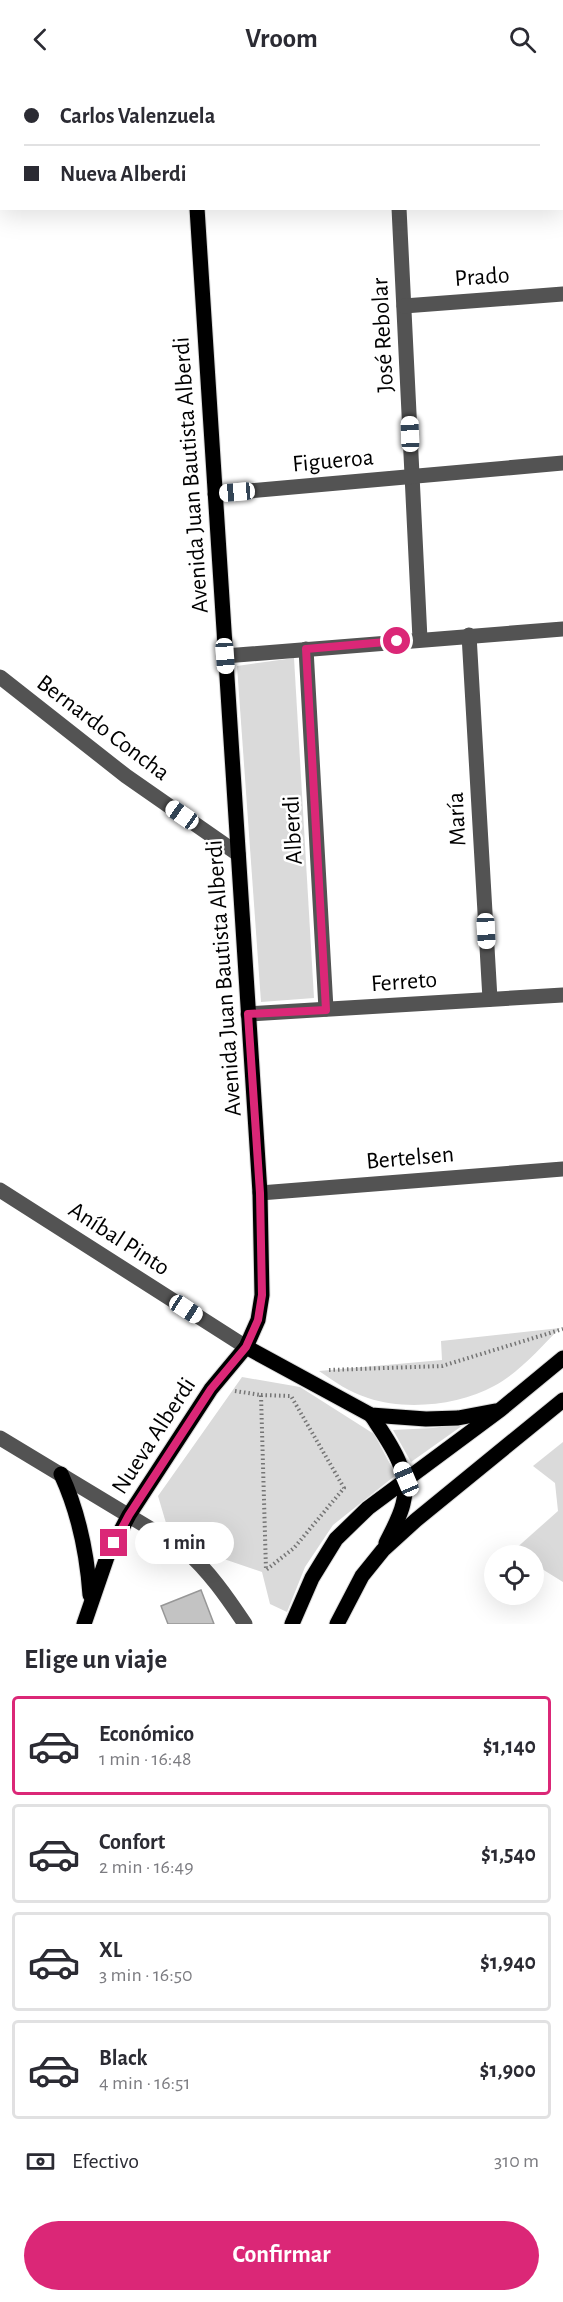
<!DOCTYPE html>
<html lang="es">
<meta charset="utf-8">
<style>
:root{--surface:#fff;--page:#f2f2f3;--text:#2b2b33;--muted:#7c7c81;--line:#e1e1e2;--accent:#db2777}
body{margin:0;font-family:"Alegreya Sans",sans-serif;background:var(--page);color:var(--text);height:100vh;display:flex;flex-direction:column;font-size:22px;white-space:nowrap}
*{box-sizing:border-box;margin:0}
p{font-size:20px;color:var(--muted)}
.icon{flex:none;width:33px;height:33px;fill:none;stroke:currentColor;stroke-width:2;stroke-linecap:round;stroke-linejoin:round}
.map{position:relative;height:1546px;overflow:hidden}
.side{display:flex;flex-direction:column;background:var(--surface);flex:1}
.side>*{flex:none}
.hud{position:absolute;left:0px;top:0px;width:564px;height:132px;box-shadow:0 6px 24px #0002;display:grid;align-content:center;height:132px;padding:0 24px;background:var(--surface)}
.buttons{position:absolute;left:484px;top:1467px;display:grid;gap:12px}
.buttons a{display:grid;place-items:center;width:60px;height:60px;border-radius:50%;background:var(--surface);box-shadow:0 6px 24px #0002;font-size:30px}
.end{position:absolute;width:27px;height:27px;margin:-14px;border:8px solid #db2777;background:#fff;box-shadow:0 0 0 3px #fff}
.from{border-radius:50%}
.bubble{position:absolute;height:42px;border-radius:21px;background:var(--surface);box-shadow:0 6px 24px #0002;font-size:20px;font-weight:700;line-height:42px;text-align:center}
.car{position:absolute;width:18px;height:36px;margin:-18px -9px;border-radius:8px;box-shadow:0 0 4px 2px #0007;background:linear-gradient(#fff 24%,#345 0 40%,#fff 0 76%,#345 0 86%,#fff 0)}
.hud b{display:flex;align-items:center;gap:21px;height:57px;font-size:22px}
.hud b+b{border-top:2px solid var(--line)}
.hud i{width:15px;height:15px;background:var(--text)}
ul{padding:0;list-style:none}
li{display:flex;align-items:center;gap:18px;height:99px;margin:0 12px 9px;padding:0 12px;border:3px solid var(--line);border-radius:6px}
li div{flex:1}
li b{display:block;font-size:22px}
li em{font-style:normal;font-weight:700}
li.active{border-color:var(--accent)}
li>.icon{width:54px;height:54px;stroke-width:1.5}
h2{padding:0 24px;font-size:27px;line-height:72px}
.pay{display:flex;align-items:center;gap:15px;height:66px;padding:0 24px;font-size:22px}
.pay p{margin-inline-start:auto}
.action{display:flex;gap:12px;margin-top:auto;padding:12px 24px}
.action a{flex:1;height:69px;border-radius:36px;background:var(--accent);color:#fff;font-size:24px;font-weight:700;line-height:69px;text-align:center}
header{display:flex;justify-content:space-between;align-items:center;height:78px;padding:0 24px;background:var(--surface);font-size:27px;font-weight:700}
.map>svg:first-child{display:block}
.green{fill:#dadada}
.building{fill:#c3c3c3;stroke:#979797;stroke-width:1.5}
.lines{fill:none;stroke-linecap:round;stroke-linejoin:round}
.major-casing{stroke:#dbdbdb;stroke-width:17}
.path{stroke:#757575;stroke-width:4;stroke-dasharray:1.5 3;stroke-linecap:butt}
.minor{stroke:#535353;stroke-width:15}
.major{stroke:#000;stroke-width:15}
.route{stroke:#db2777;stroke-width:8}
.labels{text-anchor:middle;dominant-baseline:central;stroke-width:5;stroke-linejoin:round;paint-order:stroke}
.street-label{font-size:24px;fill:#000;stroke:#fff}
</style>
<header><svg class="icon" aria-label="back" viewBox="0 0 24 24"><path d="M15 5l-7 7 7 7"/></svg>Vroom<svg class="icon" aria-label="search" viewBox="0 0 24 24"><circle cx="10" cy="10" r="6"/><path d="M15 15l6 6"/></svg></header>
<div class="map">
<svg width="563" height="1546" viewBox="0 0 563 1546">
<rect width="100%" height="100%" fill="#fff"/>
<!-- green -->
<g class="green">
<polygon points="294,580 314,920 261,924 237,588"/>
<path d="M560,1250C540,1270 520,1294 494,1308C460,1327 406,1333 368,1320C349,1314 335,1304 319,1293L442,1282L441,1263Z"/>
<polygon points="242,1299 300,1309 374,1356 396,1397 333,1447 305,1489 287,1534 270,1526 262,1494 218,1479 166,1445 158,1418"/>
<polygon points="466,1345 411,1384 393,1352 433,1350"/>
<polygon points="563,1364 563,1504 534,1486 534,1478 520,1477 513,1473 558,1433 555,1405 533,1388"/>
</g>
<!-- building -->
<polygon class="building" points="201,1512 214,1546 168,1546 161,1528"/>
<g class="lines">
<!-- major casing -->
<g class="major-casing">
<g id="major">
<polyline points="188,0 188,2"/>
<polyline points="246,1269 371,1337 426,1341 458,1340 495,1333"/>
<path d="M371,1337C388,1363 412,1393 403,1426C400,1439 392,1453 386,1465"/>
<path d="M61,1396C79,1435 87,1475 90,1517"/>
<polyline points="84,1546 107,1479 129,1437 211,1311 246,1269 258,1242 262,1217 260,1115 197,130"/>
<polyline points="292,1546 312,1500 336,1461 368,1430 500,1332 563,1280"/>
<polyline points="337,1546 362,1498 383,1472 416,1442 563,1322"/>
</g>
</g>
<!-- path -->
<g class="path">
<polyline points="329,1292 442,1288 563,1251"/>
<polyline points="235,1313 261,1317"/>
<polygon points="261,1317 291,1318 344,1410 294,1470 266,1492"/>
</g>
<!-- minor -->
<g class="minor">
<polyline points="63,0 65,2"/>
<polyline points="562,54 563,54"/>
<polyline points="399,130 420,561"/>
<polyline points="404,228 563,216"/>
<polyline points="215,416 563,385"/>
<polyline points="469,557 490,921"/>
<polyline points="306,571 326,931"/>
<polyline points="225,578 563,551"/>
<polyline points="0,599 126,698 238,776"/>
<polyline points="248,936 563,917"/>
<polyline points="0,1112 246,1269"/>
<polyline points="260,1115 563,1091"/>
<path d="M0,1360L184,1471C209,1493 227,1519 245,1546"/>
</g>
<!-- major -->
<use href="#major" class="major"/>
</g>
<g class="lines">
<!-- route -->
<polyline class="route" points="114,1465 129,1437 211,1311 246,1269 258,1242 262,1217 260,1115 248,936 326,932 306,571 397,563"/>
</g>
<g class="labels">
<!-- street labels -->
<g class="street-label">
<text transform="translate(482 199) rotate(-4)">Prado</text>
<text transform="translate(383 257) rotate(-93)">José Rebolar</text>
<text transform="translate(333 383) rotate(-5)">Figueroa</text>
<text transform="translate(191 397) rotate(-94)">Avenida Juan Bautista Alberdi</text>
<text transform="translate(103 650) rotate(37)">Bernardo Concha</text>
<text transform="translate(457 741) rotate(-93)">María</text>
<text transform="translate(293 752) rotate(-93)">Alberdi</text>
<text transform="translate(224 900) rotate(-94)">Avenida Juan Bautista Alberdi</text>
<text transform="translate(404 904) rotate(-4)">Ferreto</text>
<text transform="translate(410 1080) rotate(-5)">Bertelsen</text>
<text transform="translate(119 1161) rotate(33)">Aníbal Pinto</text>
<text transform="translate(154 1358) rotate(-57)">Nueva Alberdi</text>
</g>
</g>
</svg>
<div class="buttons">
<a><svg class="icon" aria-label="locate" viewBox="0 0 24 24"><circle cx="12" cy="12" r="6"/><path d="M12 2v4M12 18v4M2 12h4M18 12h4"/></svg></a>
</div>
<i class="end from" style="left:397px;top:563px"></i>
<i class="end" style="left:114px;top:1465px"></i>
<div class="bubble" style="left:135px;top:1444px;width:99px">1 min</div>
<i class="car" style="left:410px;top:356px;rotate:358deg"></i>
<i class="car" style="left:237px;top:414px;rotate:265deg"></i>
<i class="car" style="left:225px;top:578px;rotate:176deg"></i>
<i class="car" style="left:182px;top:737px;rotate:305deg"></i>
<i class="car" style="left:486px;top:853px;rotate:177deg"></i>
<i class="car" style="left:186px;top:1231px;rotate:123deg"></i>
<i class="car" style="left:406px;top:1401px;rotate:337deg"></i>
<div class="hud">
<b><i class="from"></i>Carlos Valenzuela</b>
<b><i></i>Nueva Alberdi</b>
</div>
</div>
<section class="side">
<h2>Elige un viaje</h2>
<ul>
<li class="active"><svg class="icon" aria-label="car" viewBox="0 0 24 24"><path d="M5 17H2v-5l4-1 3-4h7l3 4 3 1v5h-3M9 17h6M6 11h13"/><circle cx="7" cy="17" r="2"/><circle cx="17" cy="17" r="2"/></svg><div><b>Económico</b><p>1 min · 16:48</p></div><em>$1,140</em></li>
<li><svg class="icon" aria-label="car" viewBox="0 0 24 24"><path d="M5 17H2v-5l4-1 3-4h7l3 4 3 1v5h-3M9 17h6M6 11h13"/><circle cx="7" cy="17" r="2"/><circle cx="17" cy="17" r="2"/></svg><div><b>Confort</b><p>2 min · 16:49</p></div><em>$1,540</em></li>
<li><svg class="icon" aria-label="car" viewBox="0 0 24 24"><path d="M5 17H2v-5l4-1 3-4h7l3 4 3 1v5h-3M9 17h6M6 11h13"/><circle cx="7" cy="17" r="2"/><circle cx="17" cy="17" r="2"/></svg><div><b>XL</b><p>3 min · 16:50</p></div><em>$1,940</em></li>
<li><svg class="icon" aria-label="car" viewBox="0 0 24 24"><path d="M5 17H2v-5l4-1 3-4h7l3 4 3 1v5h-3M9 17h6M6 11h13"/><circle cx="7" cy="17" r="2"/><circle cx="17" cy="17" r="2"/></svg><div><b>Black</b><p>4 min · 16:51</p></div><em>$1,900</em></li>
</ul>
<div class="pay"><svg class="icon" aria-label="cash" viewBox="0 0 24 24"><path d="M3 7h18v10H3z"/><circle cx="12" cy="12" r="2"/></svg>Efectivo<p>310 m</p></div>
<div class="action"><a>Confirmar</a></div>
</section>
